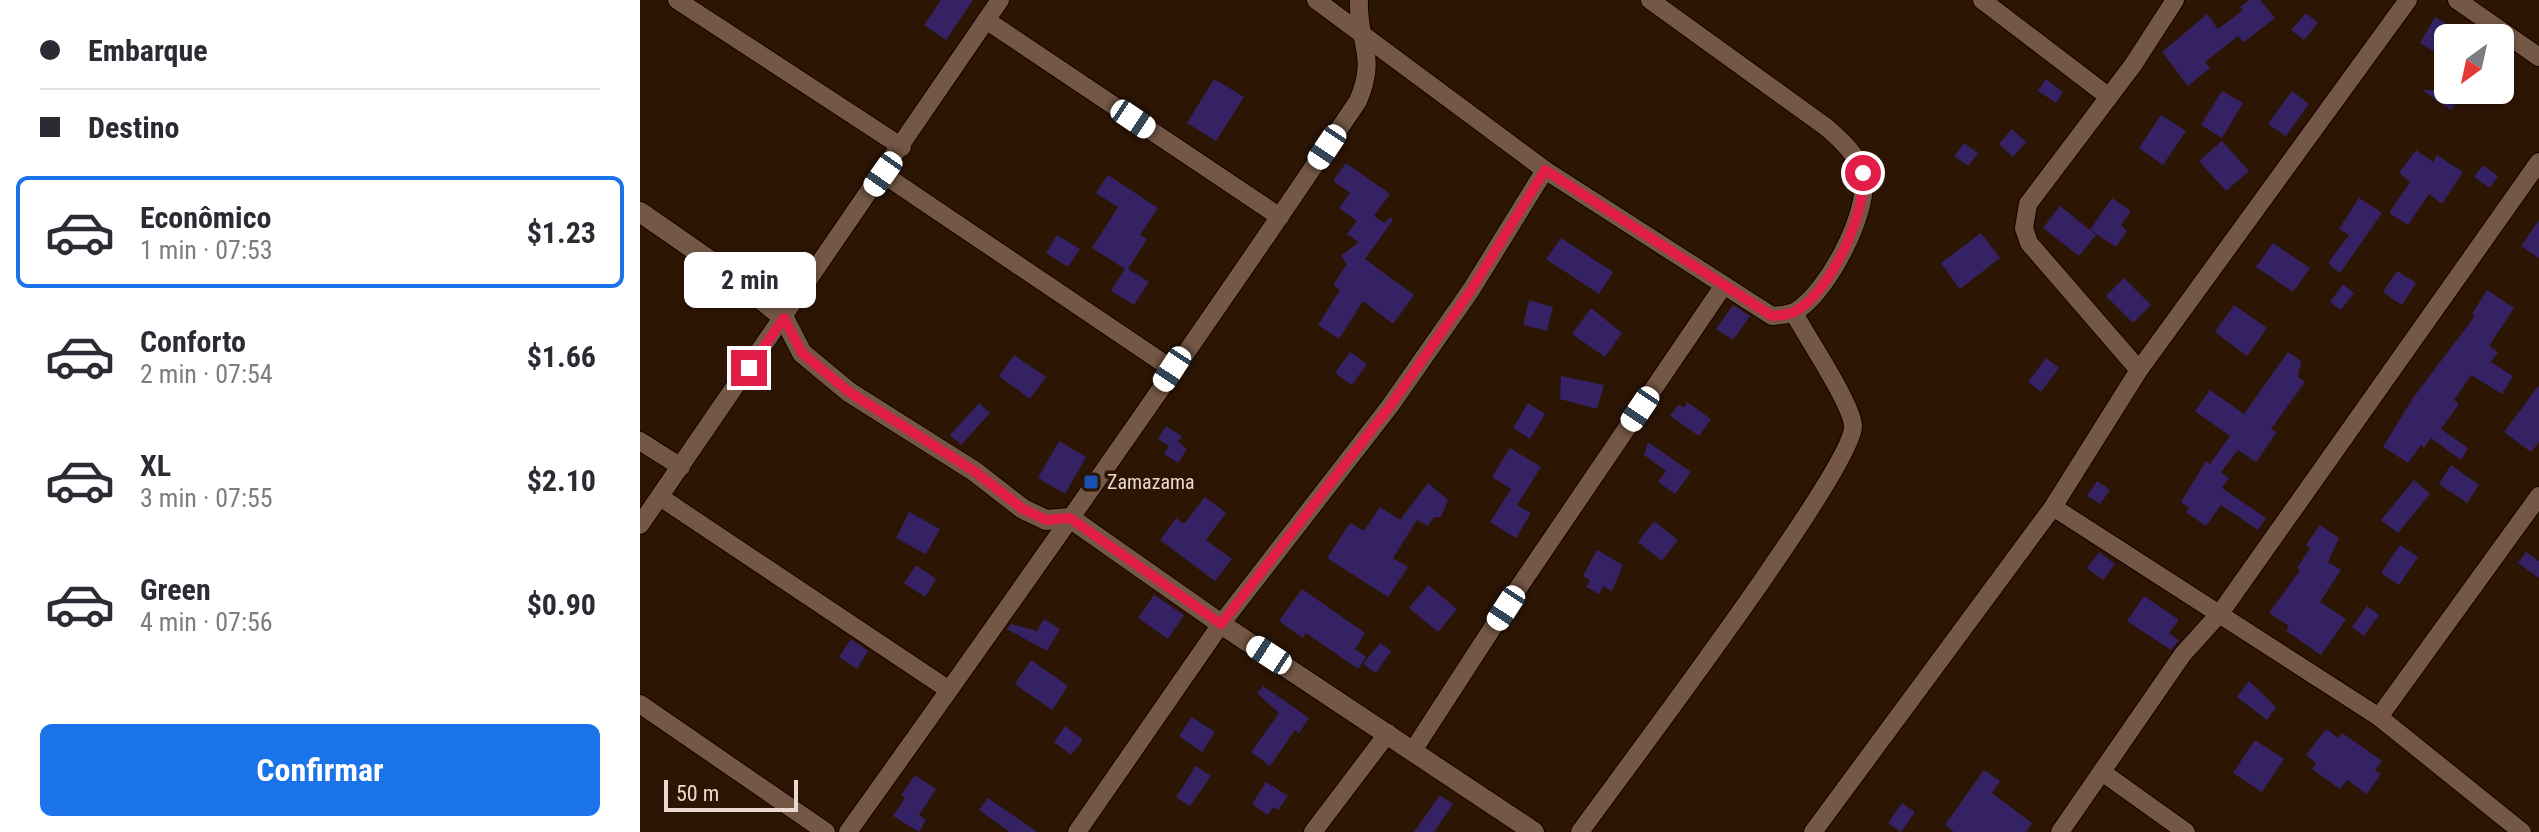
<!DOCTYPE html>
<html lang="pt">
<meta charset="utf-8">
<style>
:root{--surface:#fff;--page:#f2f2f3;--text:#2b2b33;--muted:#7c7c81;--line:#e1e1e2;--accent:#1a73e8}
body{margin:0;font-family:"Roboto Condensed",sans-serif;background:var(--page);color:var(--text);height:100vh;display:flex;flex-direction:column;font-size:30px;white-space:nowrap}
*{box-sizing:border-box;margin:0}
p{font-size:26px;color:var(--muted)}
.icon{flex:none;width:44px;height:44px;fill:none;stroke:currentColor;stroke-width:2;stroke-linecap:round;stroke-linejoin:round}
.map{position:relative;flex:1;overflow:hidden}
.side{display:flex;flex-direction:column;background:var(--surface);width:640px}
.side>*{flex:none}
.top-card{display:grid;align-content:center;height:176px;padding:0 40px;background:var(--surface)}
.needle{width:52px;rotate:213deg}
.buttons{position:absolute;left:1794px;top:24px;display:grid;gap:16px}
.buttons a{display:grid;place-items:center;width:80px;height:80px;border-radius:12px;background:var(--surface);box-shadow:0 2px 6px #0004;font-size:40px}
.scale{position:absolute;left:24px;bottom:20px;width:134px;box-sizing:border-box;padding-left:8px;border:4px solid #ebd9cf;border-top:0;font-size:22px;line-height:28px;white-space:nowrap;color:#ebd9cf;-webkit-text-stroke:6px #2d1504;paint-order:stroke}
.end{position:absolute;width:36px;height:36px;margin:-18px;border:10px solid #e11d48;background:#fff;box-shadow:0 0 0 4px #fff}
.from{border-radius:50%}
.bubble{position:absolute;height:56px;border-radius:12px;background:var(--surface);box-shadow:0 2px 6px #0004;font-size:26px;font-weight:700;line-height:56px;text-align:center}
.car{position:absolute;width:24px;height:48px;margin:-24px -12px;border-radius:10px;box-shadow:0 0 6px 2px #0007;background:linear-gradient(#fff 24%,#345 0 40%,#fff 0 76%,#345 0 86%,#fff 0)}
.top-card b{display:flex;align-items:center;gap:28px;height:76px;font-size:30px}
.top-card b+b{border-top:2px solid var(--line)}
.top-card i{width:20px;height:20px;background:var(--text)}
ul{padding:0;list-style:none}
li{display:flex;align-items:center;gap:24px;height:112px;margin:0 16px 12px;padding:0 24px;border:4px solid transparent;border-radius:12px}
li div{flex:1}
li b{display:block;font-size:30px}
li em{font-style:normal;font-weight:700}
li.selected{border-color:var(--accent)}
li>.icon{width:72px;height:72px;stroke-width:1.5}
.primary-button{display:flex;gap:16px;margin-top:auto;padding:16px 40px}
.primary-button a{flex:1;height:92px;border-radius:12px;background:var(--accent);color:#fff;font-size:32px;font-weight:700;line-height:92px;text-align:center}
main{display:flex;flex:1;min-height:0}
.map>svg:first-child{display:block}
.building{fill:#342265}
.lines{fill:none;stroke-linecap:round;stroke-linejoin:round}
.minor-casing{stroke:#140200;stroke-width:20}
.tertiary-casing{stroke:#140200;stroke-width:22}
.minor{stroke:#745744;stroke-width:18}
.tertiary{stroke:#745744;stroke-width:20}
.route{stroke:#e11d48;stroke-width:10}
.transit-dot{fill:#1a4fb4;stroke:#2d1504;stroke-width:3}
.labels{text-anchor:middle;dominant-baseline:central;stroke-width:7;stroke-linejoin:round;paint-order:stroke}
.poi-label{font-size:20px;fill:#ebd9cf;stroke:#2d1504;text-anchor:start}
</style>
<main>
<section class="side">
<div class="top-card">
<b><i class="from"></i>Embarque</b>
<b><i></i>Destino</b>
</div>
<ul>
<li class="selected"><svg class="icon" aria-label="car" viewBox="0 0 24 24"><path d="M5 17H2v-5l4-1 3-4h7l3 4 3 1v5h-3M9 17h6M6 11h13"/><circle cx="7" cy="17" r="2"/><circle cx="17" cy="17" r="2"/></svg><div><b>Econômico</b><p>1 min · 07:53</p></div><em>$1.23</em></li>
<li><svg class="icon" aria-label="car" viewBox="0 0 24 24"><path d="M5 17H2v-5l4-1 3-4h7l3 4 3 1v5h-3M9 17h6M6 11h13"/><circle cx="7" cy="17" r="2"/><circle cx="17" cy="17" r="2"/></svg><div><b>Conforto</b><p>2 min · 07:54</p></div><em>$1.66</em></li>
<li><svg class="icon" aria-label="car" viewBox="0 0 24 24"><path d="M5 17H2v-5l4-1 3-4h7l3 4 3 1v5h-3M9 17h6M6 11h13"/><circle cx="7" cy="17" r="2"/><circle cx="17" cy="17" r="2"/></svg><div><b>XL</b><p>3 min · 07:55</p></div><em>$2.10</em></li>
<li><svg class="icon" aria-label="car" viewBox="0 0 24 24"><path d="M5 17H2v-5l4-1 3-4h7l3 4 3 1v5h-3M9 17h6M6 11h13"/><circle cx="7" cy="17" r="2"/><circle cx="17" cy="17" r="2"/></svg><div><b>Green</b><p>4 min · 07:56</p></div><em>$0.90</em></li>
</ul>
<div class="primary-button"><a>Confirmar</a></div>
</section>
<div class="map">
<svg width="1899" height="832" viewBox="0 0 1899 832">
<rect width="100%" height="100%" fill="#2d1504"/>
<!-- building -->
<g class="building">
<polygon points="301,0 333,0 306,40 284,25"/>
<polygon points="1609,0 1620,0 1635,18 1604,42 1598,36 1565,62 1570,68 1548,86 1522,52 1567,14 1578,29 1603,10 1600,7"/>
<polygon points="1666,13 1678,23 1664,40 1651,30"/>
<polygon points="1795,17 1829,38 1808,38 1808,60 1780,43"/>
<polygon points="1808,70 1808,90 1826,90 1811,110 1782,90 1794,90"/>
<polygon points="574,79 604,97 576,141 547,123"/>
<polygon points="1406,79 1423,92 1416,103 1398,91"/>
<polygon points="1582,91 1603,103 1582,138 1561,125"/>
<polygon points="1652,91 1669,104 1646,136 1628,124"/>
<polygon points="1521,115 1546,131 1523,165 1499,148"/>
<polygon points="1372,129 1386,142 1373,157 1359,144"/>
<polygon points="1582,141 1609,171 1586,191 1559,161"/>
<polygon points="1324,143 1338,153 1328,166 1314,156"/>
<polygon points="1776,150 1793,162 1797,155 1823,172 1802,204 1789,194 1768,225 1749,213 1770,182 1759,173"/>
<polygon points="706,163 750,194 734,216 744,223 750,217 753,220 725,259 774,295 753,324 723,301 699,339 678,325 700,290 693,285 707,264 701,256 719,242 707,234 717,221 699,208 710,193 693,181"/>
<polygon points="1843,165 1858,176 1850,188 1834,177"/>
<polygon points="468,175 518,208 500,235 507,239 488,269 509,282 494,305 471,291 485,269 452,248 478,207 456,193"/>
<polygon points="1472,198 1491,211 1481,225 1487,231 1476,247 1450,230"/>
<polygon points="1719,198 1742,213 1700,273 1688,263 1709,235 1699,229"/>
<polygon points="1420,206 1456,235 1439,256 1403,228"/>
<polygon points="1899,220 1899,258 1881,246"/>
<polygon points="1341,233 1360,258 1320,289 1301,263"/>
<polygon points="417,235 440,249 428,267 406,253"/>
<polygon points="921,238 973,272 959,294 906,259"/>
<polygon points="1633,243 1670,268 1653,292 1616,267"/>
<polygon points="1757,271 1776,283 1762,305 1743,292"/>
<polygon points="1484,278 1511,305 1493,323 1466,296"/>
<polygon points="1703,284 1714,293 1701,310 1690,302"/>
<polygon points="1847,290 1874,308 1849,346 1858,352 1851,362 1873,376 1862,394 1831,375 1814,400 1819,404 1801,429 1828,448 1821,460 1791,438 1784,448 1781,445 1768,463 1743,447 1773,398 1835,316 1832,314"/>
<polygon points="889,300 913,307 907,331 883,325"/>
<polygon points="1093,305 1110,316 1093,340 1076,329"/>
<polygon points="1594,305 1627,328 1607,356 1575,332"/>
<polygon points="951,308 982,333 965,357 932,334"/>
<polygon points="710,352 727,364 712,385 695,373"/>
<polygon points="1648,352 1661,361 1658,377 1665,382 1631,429 1637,432 1616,462 1598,450 1581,472 1589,478 1582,488 1626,518 1618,530 1581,505 1566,526 1546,512 1549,508 1541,502 1566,461 1570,464 1590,436 1555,411 1570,390 1604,414"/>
<polygon points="374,355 406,377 390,399 359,376"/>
<polygon points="1406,358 1419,368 1401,392 1388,382"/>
<polygon points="921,376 964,385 957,409 920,399"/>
<polygon points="1899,385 1899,442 1891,452 1864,432"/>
<polygon points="1047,402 1071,419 1059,436 1030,416 1038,405 1045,407"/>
<polygon points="339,403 350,413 321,445 310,435"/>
<polygon points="888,403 905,414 890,439 873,428"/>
<polygon points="526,426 542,436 538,442 547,449 538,463 524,454 529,446 518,439"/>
<polygon points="419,441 446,457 425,494 398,478"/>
<polygon points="1008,442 1051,472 1035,494 1018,482 1026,471 1004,455"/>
<polygon points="870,448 901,467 877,505 891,513 876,538 850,522 871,489 852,477"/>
<polygon points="1811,465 1839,485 1827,503 1799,484"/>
<polygon points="1774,480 1790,494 1758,533 1741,520"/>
<polygon points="1457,481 1470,490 1460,504 1447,496"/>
<polygon points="788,483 808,500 801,517 794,517 788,526 777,520 753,558 768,567 748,597 687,558 710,523 724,531 740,507 760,520"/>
<polygon points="565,497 586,513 566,540 592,559 575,581 520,540 536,518 544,524"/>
<polygon points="269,512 300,529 286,554 256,538"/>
<polygon points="1014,521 1038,540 1022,561 998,542"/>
<polygon points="1680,525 1699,538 1688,562 1701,570 1680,602 1706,619 1681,655 1646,631 1649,626 1629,613 1660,570 1657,568 1670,548 1666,545"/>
<polygon points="1760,545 1778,557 1759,585 1741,573"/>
<polygon points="957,550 983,565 972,591 963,586 959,594 946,587 950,580 943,576"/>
<polygon points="1459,552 1475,564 1463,580 1447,568"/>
<polygon points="1886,552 1899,561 1899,578 1878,563"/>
<polygon points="276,565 296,579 285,597 264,583"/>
<polygon points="788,585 817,609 798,632 769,608"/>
<polygon points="662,589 725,633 715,649 726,657 718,669 666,633 663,638 639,621"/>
<polygon points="514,595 544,615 528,639 498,618"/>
<polygon points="1504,596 1539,620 1529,633 1539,640 1531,650 1487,621"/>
<polygon points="1727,606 1739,615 1724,636 1712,627"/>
<polygon points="404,619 420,629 407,651 367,629 371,624 397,631"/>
<polygon points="211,639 228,651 217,669 199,657"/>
<polygon points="740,643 751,651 736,673 723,664"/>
<polygon points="391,660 428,686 412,710 375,684"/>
<polygon points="1609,681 1636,707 1627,720 1597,697"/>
<polygon points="623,686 669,718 659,733 655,730 630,766 611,752 639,713 617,693"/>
<polygon points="552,717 575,732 562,752 539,736"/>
<polygon points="425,726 443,740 431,755 414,742"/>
<polygon points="1686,729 1698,738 1702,733 1742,761 1735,770 1741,774 1727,794 1707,780 1700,789 1672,769 1676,763 1666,755"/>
<polygon points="1615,740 1644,759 1622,792 1593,773"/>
<polygon points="556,766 571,776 550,806 536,797"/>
<polygon points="1344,770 1360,781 1352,793 1392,823 1386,832 1314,832 1305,825"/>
<polygon points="275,775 296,789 279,815 286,820 279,832 253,816 265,798 261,795"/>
<polygon points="626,782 648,796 638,810 633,807 628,815 612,804"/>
<polygon points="800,795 813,804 794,832 774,832"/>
<polygon points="348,798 397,832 370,832 339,810"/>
<polygon points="1262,803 1275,812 1261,832 1248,823"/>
</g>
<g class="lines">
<!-- minor casing -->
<g class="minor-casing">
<g id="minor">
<polyline points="37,0 262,147"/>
<path d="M676,0L905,170L1132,316C1140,315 1150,315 1156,311C1187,293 1230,212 1223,176C1219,156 1201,140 1186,127L1010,0"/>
<polyline points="1342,0 1469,97"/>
<polyline points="1817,0 1899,57"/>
<polyline points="346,20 640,217"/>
<polyline points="243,174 532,369"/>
<polyline points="1499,370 1389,243 1384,228 1388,204 1493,65 1535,0"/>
<polyline points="0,441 41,467"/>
<polyline points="20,497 309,690"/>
<polyline points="1413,507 1739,717 1882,832"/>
<polyline points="0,525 360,0"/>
<polyline points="0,704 186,832"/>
<polyline points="1739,717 1899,496"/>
<polyline points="774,749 881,584 1084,285"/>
<polyline points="1462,772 1546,832"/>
<path d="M208,832C381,590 552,348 718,101C738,55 717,42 719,0"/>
<polyline points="437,832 581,624 750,406 831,290 905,170"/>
<polyline points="673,832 748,733"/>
<path d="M940,832C980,776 1214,468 1213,426C1212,404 1166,336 1154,313"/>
<polyline points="1173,832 1413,507 1499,370 1768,0"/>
<polyline points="1420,832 1543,654 1581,612 1899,162"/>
</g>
</g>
<!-- tertiary casing -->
<g class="tertiary-casing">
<polyline id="tertiary" points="0,212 85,271 144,318 162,353 209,392 334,471 383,509 406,520 430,518 581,624 894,832"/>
</g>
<!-- minor -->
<use href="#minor" class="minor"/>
<!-- tertiary -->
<use href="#tertiary" class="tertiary"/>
</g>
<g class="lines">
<!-- route -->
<path class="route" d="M109,368L144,318L162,353L209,392L334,471L383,509L406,520L430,518L581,624L750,406L831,290L905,170L1132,316C1140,315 1150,315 1156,311C1192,289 1226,214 1223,173"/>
</g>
<!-- markers -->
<rect class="transit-dot" x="443" y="474" width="16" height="16" rx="4"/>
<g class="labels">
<!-- poi labels -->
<g class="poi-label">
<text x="467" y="482">Zamazama</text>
</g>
</g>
</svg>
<div class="buttons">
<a><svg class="needle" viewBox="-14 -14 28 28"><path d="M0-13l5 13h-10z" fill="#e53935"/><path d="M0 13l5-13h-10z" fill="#7c7c81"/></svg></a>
</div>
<div class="scale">50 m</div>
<i class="end from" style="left:1223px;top:173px"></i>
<i class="end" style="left:109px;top:368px"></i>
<div class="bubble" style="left:44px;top:252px;width:132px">2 min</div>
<i class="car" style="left:493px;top:119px;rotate:124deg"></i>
<i class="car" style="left:687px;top:147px;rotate:214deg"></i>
<i class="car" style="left:243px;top:174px;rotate:215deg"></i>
<i class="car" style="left:532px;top:369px;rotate:213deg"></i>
<i class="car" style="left:1000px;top:409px;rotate:214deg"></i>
<i class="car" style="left:866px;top:608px;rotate:213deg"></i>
<i class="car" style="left:629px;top:655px;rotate:303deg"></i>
</div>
</main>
